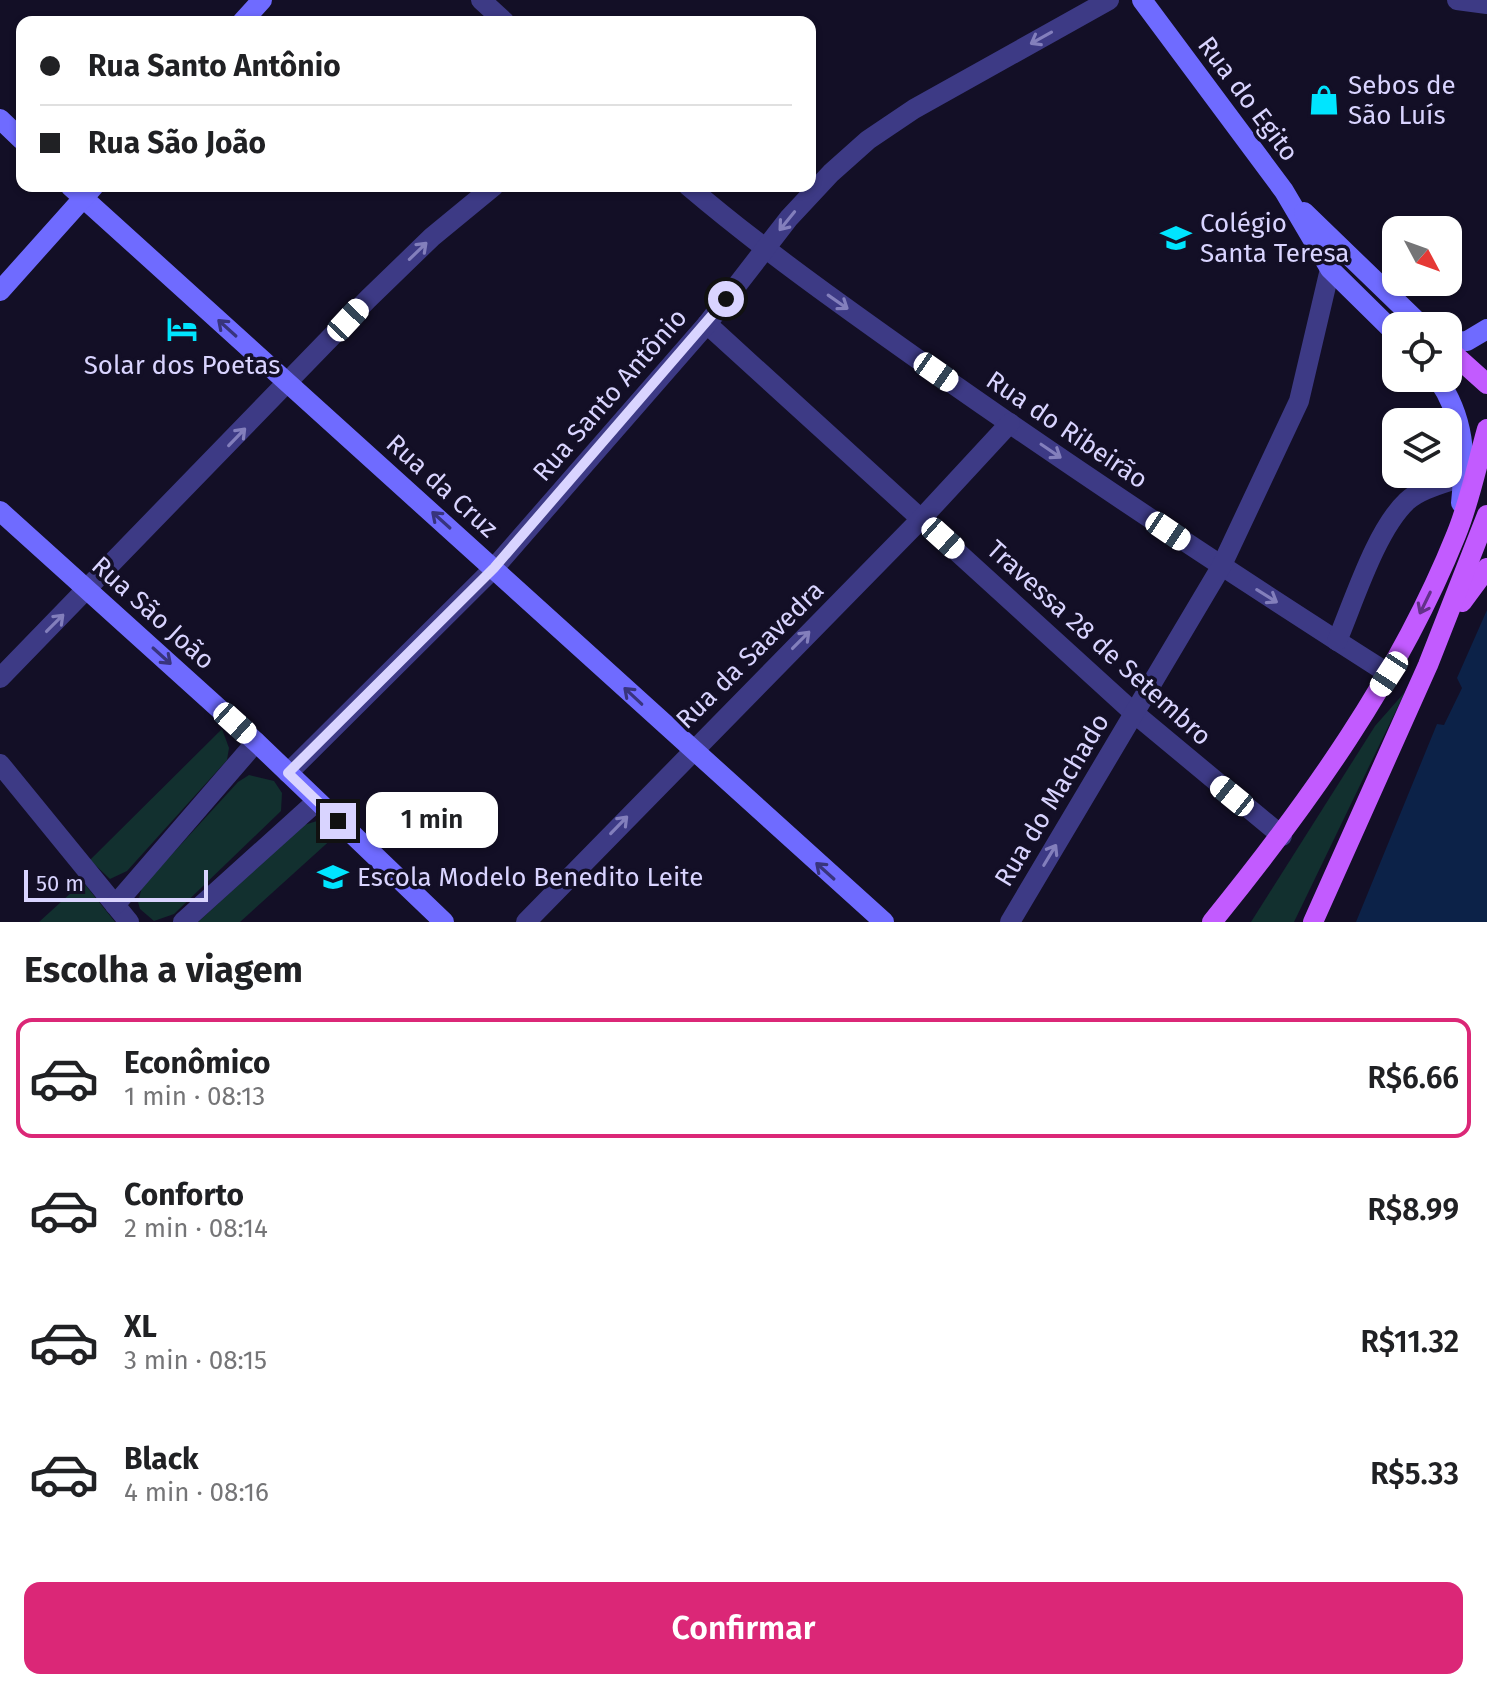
<!DOCTYPE html>
<html lang="pt">
<meta charset="utf-8">
<style>
:root{--surface:#fff;--page:#f6f6f6;--text:#202124;--muted:#757577;--line:#e0e0e0;--accent:#db2777}
body{margin:0;font-family:"Fira Sans",sans-serif;background:var(--page);color:var(--text);height:100vh;display:flex;flex-direction:column;font-size:30px;white-space:nowrap}
*{box-sizing:border-box;margin:0}
p{font-size:26px;color:var(--muted)}
.icon{flex:none;width:44px;height:44px;fill:none;stroke:currentColor;stroke-width:2;stroke-linecap:round;stroke-linejoin:round}
.map{position:relative;height:922px;overflow:hidden}
.drawer{display:flex;flex-direction:column;background:var(--surface);flex:1}
.drawer>*{flex:none}
.hud{position:absolute;left:16px;top:16px;width:800px;height:176px;border-radius:16px;box-shadow:0 2px 6px #0004;display:grid;align-content:center;height:176px;padding:0 24px;background:var(--surface)}
.needle{width:52px;rotate:131deg}
.buttons{position:absolute;left:1382px;top:216px;display:grid;gap:16px}
.buttons a{display:grid;place-items:center;width:80px;height:80px;border-radius:16px;background:var(--surface);box-shadow:0 2px 6px #0004;font-size:40px}
.scale{position:absolute;left:24px;bottom:20px;width:184px;box-sizing:border-box;padding-left:8px;border:4px solid #d9d4ff;border-top:0;font-size:22px;line-height:28px;white-space:nowrap;color:#d9d4ff;-webkit-text-stroke:6px #130f26;paint-order:stroke}
.end{position:absolute;width:36px;height:36px;margin:-18px;border:10px solid #d9d4ff;background:#111;box-shadow:0 0 0 4px #111}
.from{border-radius:50%}
.bubble{position:absolute;height:56px;border-radius:16px;background:var(--surface);box-shadow:0 2px 6px #0004;font-size:26px;font-weight:600;line-height:56px;text-align:center}
.car{position:absolute;width:24px;height:48px;margin:-24px -12px;border-radius:10px;box-shadow:0 0 6px 2px #0007;background:linear-gradient(#fff 24%,#345 0 40%,#fff 0 76%,#345 0 86%,#fff 0)}
.hud b{display:flex;align-items:center;gap:28px;height:76px;font-size:30px}
.hud b+b{border-top:2px solid var(--line)}
.hud i{width:20px;height:20px;background:var(--text)}
ul{padding:0;list-style:none}
li{display:flex;align-items:center;gap:24px;height:120px;margin:0 16px 12px;padding:0 8px;border:4px solid transparent;border-radius:16px}
li div{flex:1}
li b{display:block;font-size:30px}
li em{font-style:normal;font-weight:600}
li.active{border-color:var(--accent)}
li>.icon{width:72px;height:72px;stroke-width:1.5}
h2{padding:0 24px;font-size:36px;line-height:96px}
.primary-button{display:flex;gap:16px;margin-top:auto;padding:16px 24px}
.primary-button a{flex:1;height:92px;border-radius:16px;background:var(--accent);color:#fff;font-size:32px;font-weight:600;line-height:92px;text-align:center}
.map>svg:first-child{display:block}
.green{fill:#12302f}
.water{fill:#0c2248}
.lines{fill:none;stroke-linecap:round;stroke-linejoin:round}
.street{stroke:#3d3a85;stroke-width:20}
.secondary{stroke:#6f6bff;stroke-width:20}
.primary{stroke:#c25bff;stroke-width:20}
.oneway{stroke:#837fbc}
.oneway2{stroke:#38347d}
.oneway3{stroke:#623188}
.route{stroke:#d9d4ff;stroke-width:10}
.labels{text-anchor:middle;dominant-baseline:central;stroke-width:7;stroke-linejoin:round;paint-order:stroke}
.poi-label{font-size:26px;fill:#d9d4ff;stroke:#130f26;text-anchor:start}
.street-label{font-size:26px;fill:#d9d4ff;stroke:#130f26}
</style>
<div class="map">
<svg width="1487" height="922" viewBox="0 0 1487 922">
<rect width="100%" height="100%" fill="#130f26"/>
<!-- green -->
<g class="green">
<polygon points="1405,692 1294,922 1251,922 1375,726"/>
<polygon points="222,729 229,748 227,760 127,871 110,879 90,860"/>
<polygon points="249,775 274,781 282,793 281,811 174,914 154,921 140,909 138,902 142,887 238,782"/>
<polygon points="317,821 335,836 240,922 198,922 304,825"/>
<polygon points="83,882 115,922 39,922"/>
</g>
<!-- water -->
<polygon class="water" points="1487,610 1487,922 1356,922 1437,724 1444,725 1462,688 1457,678"/>
<g class="lines">
<!-- street -->
<g class="street">
<polyline points="481,0 505,22"/>
<polyline points="1457,0 1487,4"/>
<path d="M688,186C768,254 854,314 940,375C1087,478 1237,577 1389,674"/>
<polyline points="707,324 1134,713 1282,836"/>
<path d="M1337,641C1354,601 1376,530 1407,501C1421,488 1446,483 1464,476"/>
<polyline points="0,678 368,299 432,237 494,186"/>
<polyline points="0,764 129,922"/>
<polyline points="288,773 494,568 707,324 789,218 831,173 868,140 914,109 1109,0"/>
<polyline points="115,905 256,742"/>
<polyline points="183,922 317,801"/>
<polyline points="526,922 922,518 1010,423"/>
<polyline points="1010,922 1221,567 1299,401 1330,269"/>
</g>
<!-- secondary -->
<g class="secondary">
<polyline points="1142,0 1284,191 1330,269 1396,334"/>
<polyline points="242,22 262,0"/>
<polyline points="0,119 22,140"/>
<polyline points="70,186 884,922"/>
<polyline points="1304,212 1422,326"/>
<polyline points="0,291 94,186"/>
<polyline points="1448,342 1467,341 1487,329"/>
<path d="M1437,378C1465,418 1466,456 1461,503"/>
<polyline points="0,511 256,742 444,922"/>
</g>
<!-- primary -->
<g class="primary">
<polyline points="1448,349 1487,384"/>
<polyline points="1462,602 1487,568"/>
<path d="M1212,922C1308,804 1399,677 1456,535C1470,501 1477,464 1487,429"/>
<polyline points="1313,922 1428,665 1487,515"/>
</g>
</g>
<!-- one-way arrows -->
<defs><path id="oneway-shaft" d="M-6 0H5M1.5-3L5.5 0L1.5 3" fill="none" stroke-width="1.6" stroke-linecap="round" stroke-linejoin="round" transform="scale(2)"/></defs>
<g class="oneway">
<use href="#oneway-shaft" transform="translate(1041 38) rotate(151)"/>
<use href="#oneway-shaft" transform="translate(787 221) rotate(129)"/>
<use href="#oneway-shaft" transform="translate(418 251) rotate(-44)"/>
<use href="#oneway-shaft" transform="translate(838 302) rotate(35)"/>
<use href="#oneway-shaft" transform="translate(237 437) rotate(-46)"/>
<use href="#oneway-shaft" transform="translate(1051 451) rotate(34)"/>
<use href="#oneway-shaft" transform="translate(1267 596) rotate(32)"/>
<use href="#oneway-shaft" transform="translate(55 623) rotate(-45)"/>
<use href="#oneway-shaft" transform="translate(801 640) rotate(-45)"/>
<use href="#oneway-shaft" transform="translate(619 825) rotate(-46)"/>
<use href="#oneway-shaft" transform="translate(1050 855) rotate(-59)"/>
</g>
<g class="oneway2">
<use href="#oneway-shaft" transform="translate(227 328) rotate(-138)"/>
<use href="#oneway-shaft" transform="translate(441 520) rotate(-138)"/>
<use href="#oneway-shaft" transform="translate(162 656) rotate(42)"/>
<use href="#oneway-shaft" transform="translate(633 696) rotate(-137)"/>
<use href="#oneway-shaft" transform="translate(825 871) rotate(-138)"/>
</g>
<use class="oneway3" href="#oneway-shaft" transform="translate(1425 603) rotate(116)"/>
<g class="lines">
<!-- route -->
<polyline class="route" points="338,821 288,773 494,568 726,299"/>
</g>
<!-- icons -->
<defs>
<g id="shop-bare" transform="scale(2.4)"><path d="M-5-2.5h2.3a2.7 3.5 0 0 1 5.4 0H5L5.5 6h-11ZM-1.5-2.5h3a1.5 2.3 0 0 0-3 0Z" fill="#00e5ff" stroke="#130f26" stroke-width="2.5" paint-order="stroke"/></g>
<g id="school-bare" transform="scale(2.4)"><path d="M0-5L7-2L0 1L-7-2ZM-4 1L0 2.5L4 1V4Q0 6-4 4Z" fill="#00e5ff" stroke="#130f26" stroke-width="2.5" paint-order="stroke"/></g>
<g id="hotel-bare" transform="scale(2.4)"><path d="M-6-4.5h1.5V1H6V5H4.5V3h-9V5H-6ZM-4 0a1.8 1.8 0 1 1 3.6 0ZM.5 0V-2.5h3Q6-2.5 6 0Z" fill="#00e5ff" stroke="#130f26" stroke-width="2.5" paint-order="stroke"/></g>
</defs>
<g fill-rule="evenodd">
<use href="#shop-bare" x="1324" y="100"/>
<use href="#school-bare" x="1176" y="238"/>
<use href="#hotel-bare" x="182" y="329"/>
<use href="#school-bare" x="333" y="877"/>
</g>
<g class="labels">
<!-- poi labels -->
<g class="poi-label">
<text x="1348" y="85">Sebos de<tspan x="1348" dy="30">São Luís</tspan></text>
<text x="1200" y="223">Colégio<tspan x="1200" dy="30">Santa Teresa</tspan></text>
<text x="182" y="365" text-anchor="middle">Solar dos Poetas</text>
<text x="357" y="877">Escola Modelo Benedito Leite</text>
</g>
<!-- street labels -->
<g class="street-label">
<text transform="translate(1248 99) rotate(53)">Rua do Egito</text>
<text transform="translate(610 395) rotate(-49)">Rua Santo Antônio</text>
<text transform="translate(1067 430) rotate(34)">Rua do Ribeirão</text>
<text transform="translate(442 486) rotate(42)">Rua da Cruz</text>
<text transform="translate(153 613) rotate(42)">Rua São João</text>
<text transform="translate(1099 643) rotate(42)">Travessa 28 de Setembro</text>
<text transform="translate(750 655) rotate(-45)">Rua da Saavedra</text>
<text transform="translate(1052 800) rotate(-59)">Rua do Machado</text>
</g>
</g>
</svg>
<div class="buttons">
<a><svg class="needle" viewBox="-14 -14 28 28"><path d="M0-13l5 13h-10z" fill="#e53935"/><path d="M0 13l5-13h-10z" fill="#757577"/></svg></a>
<a><svg class="icon" aria-label="locate" viewBox="0 0 24 24"><circle cx="12" cy="12" r="6"/><path d="M12 2v4M12 18v4M2 12h4M18 12h4"/></svg></a>
<a><svg class="icon" aria-label="layers" viewBox="0 0 24 24"><path d="M12 4l9 5-9 5-9-5zM3 14l9 5 9-5"/></svg></a>
</div>
<div class="scale">50 m</div>
<i class="end from" style="left:726px;top:299px"></i>
<i class="end" style="left:338px;top:821px"></i>
<div class="bubble" style="left:366px;top:792px;width:132px">1 min</div>
<i class="car" style="left:348px;top:320px;rotate:43deg"></i>
<i class="car" style="left:936px;top:372px;rotate:125deg"></i>
<i class="car" style="left:1168px;top:531px;rotate:124deg"></i>
<i class="car" style="left:943px;top:538px;rotate:132deg"></i>
<i class="car" style="left:1389px;top:674px;rotate:213deg"></i>
<i class="car" style="left:235px;top:723px;rotate:132deg"></i>
<i class="car" style="left:1232px;top:796px;rotate:309deg"></i>
<div class="hud">
<b><i class="from"></i>Rua Santo Antônio</b>
<b><i></i>Rua São João</b>
</div>
</div>
<section class="drawer">
<h2>Escolha a viagem</h2>
<ul>
<li class="active"><svg class="icon" aria-label="car" viewBox="0 0 24 24"><path d="M5 17H2v-5l4-1 3-4h7l3 4 3 1v5h-3M9 17h6M6 11h13"/><circle cx="7" cy="17" r="2"/><circle cx="17" cy="17" r="2"/></svg><div><b>Econômico</b><p>1 min · 08:13</p></div><em>R$6.66</em></li>
<li><svg class="icon" aria-label="car" viewBox="0 0 24 24"><path d="M5 17H2v-5l4-1 3-4h7l3 4 3 1v5h-3M9 17h6M6 11h13"/><circle cx="7" cy="17" r="2"/><circle cx="17" cy="17" r="2"/></svg><div><b>Conforto</b><p>2 min · 08:14</p></div><em>R$8.99</em></li>
<li><svg class="icon" aria-label="car" viewBox="0 0 24 24"><path d="M5 17H2v-5l4-1 3-4h7l3 4 3 1v5h-3M9 17h6M6 11h13"/><circle cx="7" cy="17" r="2"/><circle cx="17" cy="17" r="2"/></svg><div><b>XL</b><p>3 min · 08:15</p></div><em>R$11.32</em></li>
<li><svg class="icon" aria-label="car" viewBox="0 0 24 24"><path d="M5 17H2v-5l4-1 3-4h7l3 4 3 1v5h-3M9 17h6M6 11h13"/><circle cx="7" cy="17" r="2"/><circle cx="17" cy="17" r="2"/></svg><div><b>Black</b><p>4 min · 08:16</p></div><em>R$5.33</em></li>
</ul>
<div class="primary-button"><a>Confirmar</a></div>
</section>
